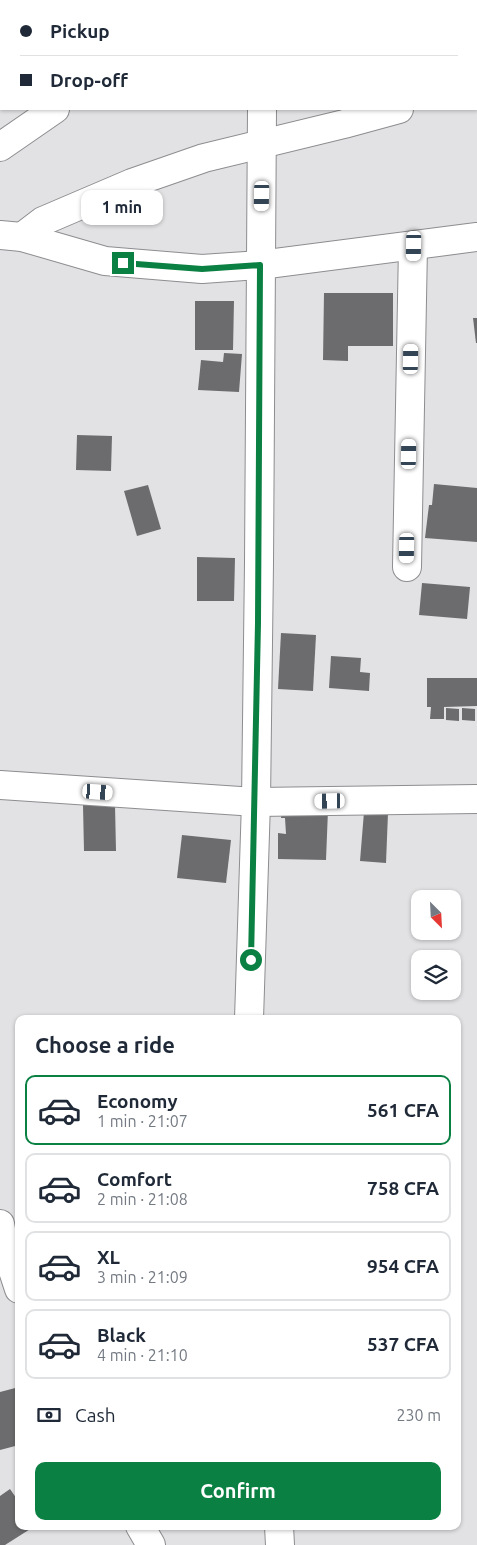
<!DOCTYPE html>
<meta charset="utf-8">
<style>
:root{--surface:#fff;--page:#f2f2f3;--text:#1f2937;--muted:#747a83;--line:#e0e1e3;--accent:#0b8043}
body{margin:0;font-family:Ubuntu,sans-serif;background:var(--page);color:var(--text);height:100vh;display:flex;flex-direction:column;font-size:19px;white-space:nowrap}
*{box-sizing:border-box;margin:0}
p{font-size:16px;color:var(--muted)}
.icon{flex:none;width:28px;height:28px;fill:none;stroke:currentColor;stroke-width:2;stroke-linecap:round;stroke-linejoin:round}
.map{position:relative;flex:1;overflow:hidden}
.panel{position:absolute;left:15px;top:1015px;width:446px;height:515px;display:flex;flex-direction:column;background:var(--surface);border-radius:10px;box-shadow:0 1px 4px #0004}
.panel>*{flex:none}
.banner{position:absolute;left:0px;top:0px;width:478px;height:110px;box-shadow:0 1px 4px #0004;display:grid;align-content:center;height:110px;padding:0 20px;background:var(--surface)}
.needle{width:32px;rotate:156deg}
.buttons{position:absolute;left:411px;top:890px;display:grid;gap:10px}
.buttons a{display:grid;place-items:center;width:50px;height:50px;border-radius:10px;background:var(--surface);box-shadow:0 1px 4px #0004;font-size:25px}
.end{position:absolute;width:22px;height:22px;margin:-11px;border:6px solid #0b8043;background:#fff;box-shadow:0 0 0 2px #fff}
.from{border-radius:50%}
.bubble{position:absolute;height:35px;border-radius:10px;background:var(--surface);box-shadow:0 1px 4px #0004;font-size:16px;font-weight:700;line-height:35px;text-align:center}
.car{position:absolute;width:15px;height:30px;margin:-15px -8px;border-radius:6px;box-shadow:0 0 4px 1px #0007;background:linear-gradient(#fff 24%,#345 0 40%,#fff 0 76%,#345 0 86%,#fff 0)}
.banner b{display:flex;align-items:center;gap:18px;height:48px;font-size:19px}
.banner b+b{border-top:1px solid var(--line)}
.banner i{width:12px;height:12px;background:var(--text)}
ul{padding:0;list-style:none}
li{display:flex;align-items:center;gap:15px;height:70px;margin:0 10px 8px;padding:0 10px;border:2px solid var(--line);border-radius:10px}
li div{flex:1}
li b{display:block;font-size:19px}
li em{font-style:normal;font-weight:700}
li.active{border-color:var(--accent)}
li>.icon{width:45px;height:45px;stroke-width:1.5}
h2{padding:0 20px;font-size:22px;line-height:60px}
.pay{display:flex;align-items:center;gap:12px;height:55px;padding:0 20px;font-size:19px}
.pay p{margin-inline-start:auto}
.button{display:flex;gap:10px;margin-top:auto;padding:10px 20px}
.button a{flex:1;height:58px;border-radius:10px;background:var(--accent);color:#fff;font-size:20px;font-weight:700;line-height:58px;text-align:center}
.map>svg:first-child{display:block}
.building{fill:#6c6c6e}
.lines{fill:none;stroke-linecap:round;stroke-linejoin:round}
.minor-casing{stroke:#8d8d90;stroke-width:30}
.minor{stroke:#fff;stroke-width:28}
.route{stroke:#0b8043;stroke-width:6}
</style>
<div class="map">
<svg width="477" height="1545" viewBox="0 0 477 1545">
<rect width="100%" height="100%" fill="#e2e2e5"/>
<!-- building -->
<g class="building">
<polygon points="324,293 393,293 393,346 348,346 348,361 323,360"/>
<polygon points="195,301 234,301 233,350 195,350"/>
<polygon points="473,318 477,318 477,343 476,343"/>
<polygon points="224,353 242,354 239,392 198,390 201,360 223,362"/>
<polygon points="77,435 112,436 111,471 76,470"/>
<polygon points="434,484 477,488 477,542 425,538 429,505 432,505"/>
<polygon points="148,485 161,529 137,536 124,491"/>
<polygon points="197,557 235,558 234,601 197,601"/>
<polygon points="422,583 470,587 467,619 419,615"/>
<polygon points="281,633 316,635 313,691 278,689"/>
<polygon points="331,656 361,658 360,672 370,673 369,691 329,688"/>
<polygon points="427,678 477,678 477,706 444,707 444,719 430,719 431,707 427,707"/>
<polygon points="446,708 459,709 459,721 446,720"/>
<polygon points="462,708 475,709 475,721 462,720"/>
<polygon points="83,805 115,805 116,851 84,851"/>
<polygon points="282,809 328,810 326,860 278,859 278,833 286,834 285,818 281,818"/>
<polygon points="364,812 388,813 386,863 360,861"/>
<polygon points="182,835 231,840 226,883 177,878"/>
<polygon points="19,1387 19,1445 0,1450 0,1392"/>
<polygon points="10,1489 19,1502 19,1526 35,1526 5,1545 0,1545 0,1496"/>
</g>
<g class="lines">
<!-- minor casing -->
<g class="minor-casing">
<g id="minor">
<polyline points="259,0 259,1"/>
<polyline points="205,1 207,0"/>
<polyline points="476,89 477,88"/>
<polyline points="0,147 55,109"/>
<polyline points="0,235 22,237 105,261 202,269 260,265 477,237"/>
<polyline points="22,237 43,221 132,183 204,158 344,124 399,109"/>
<polyline points="407,567 413,246"/>
<polyline points="0,785 256,802 477,799"/>
<polyline points="249,1019 256,802 259,563 262,109"/>
<polyline points="0,1224 3,1240 19,1289"/>
<polyline points="140,1526 151,1545"/>
<polyline points="279,1526 280,1545"/>
</g>
</g>
<!-- minor -->
<use href="#minor" class="minor"/>
</g>
<g class="lines">
<!-- route -->
<polyline class="route" points="123,263 202,269 260,265 258,623 251,960"/>
</g>
</svg>
<div class="buttons">
<a><svg class="needle" viewBox="-14 -14 28 28"><path d="M0-13l5 13h-10z" fill="#e53935"/><path d="M0 13l5-13h-10z" fill="#747a83"/></svg></a>
<a><svg class="icon" aria-label="layers" viewBox="0 0 24 24"><path d="M12 4l9 5-9 5-9-5zM3 14l9 5 9-5"/></svg></a>
</div>
<i class="end from" style="left:251px;top:960px"></i>
<i class="end" style="left:123px;top:263px"></i>
<div class="bubble" style="left:81px;top:190px;width:82px">1 min</div>
<i class="car" style="left:262px;top:196px;rotate:181deg"></i>
<i class="car" style="left:414px;top:246px;rotate:181deg"></i>
<i class="car" style="left:411px;top:359px;rotate:1deg"></i>
<i class="car" style="left:409px;top:454px;rotate:1deg"></i>
<i class="car" style="left:407px;top:548px;rotate:181deg"></i>
<i class="car" style="left:98px;top:792px;rotate:94deg"></i>
<i class="car" style="left:330px;top:801px;rotate:269deg"></i>
<div class="banner">
<b><i class="from"></i>Pickup</b>
<b><i></i>Drop-off</b>
</div>
<section class="panel">
<h2>Choose a ride</h2>
<ul>
<li class="active"><svg class="icon" aria-label="car" viewBox="0 0 24 24"><path d="M5 17H2v-5l4-1 3-4h7l3 4 3 1v5h-3M9 17h6M6 11h13"/><circle cx="7" cy="17" r="2"/><circle cx="17" cy="17" r="2"/></svg><div><b>Economy</b><p>1 min · 21:07</p></div><em>561 CFA</em></li>
<li><svg class="icon" aria-label="car" viewBox="0 0 24 24"><path d="M5 17H2v-5l4-1 3-4h7l3 4 3 1v5h-3M9 17h6M6 11h13"/><circle cx="7" cy="17" r="2"/><circle cx="17" cy="17" r="2"/></svg><div><b>Comfort</b><p>2 min · 21:08</p></div><em>758 CFA</em></li>
<li><svg class="icon" aria-label="car" viewBox="0 0 24 24"><path d="M5 17H2v-5l4-1 3-4h7l3 4 3 1v5h-3M9 17h6M6 11h13"/><circle cx="7" cy="17" r="2"/><circle cx="17" cy="17" r="2"/></svg><div><b>XL</b><p>3 min · 21:09</p></div><em>954 CFA</em></li>
<li><svg class="icon" aria-label="car" viewBox="0 0 24 24"><path d="M5 17H2v-5l4-1 3-4h7l3 4 3 1v5h-3M9 17h6M6 11h13"/><circle cx="7" cy="17" r="2"/><circle cx="17" cy="17" r="2"/></svg><div><b>Black</b><p>4 min · 21:10</p></div><em>537 CFA</em></li>
</ul>
<div class="pay"><svg class="icon" aria-label="cash" viewBox="0 0 24 24"><path d="M3 7h18v10H3z"/><circle cx="12" cy="12" r="2"/></svg>Cash<p>230 m</p></div>
<div class="button"><a>Confirm</a></div>
</section>
</div>
